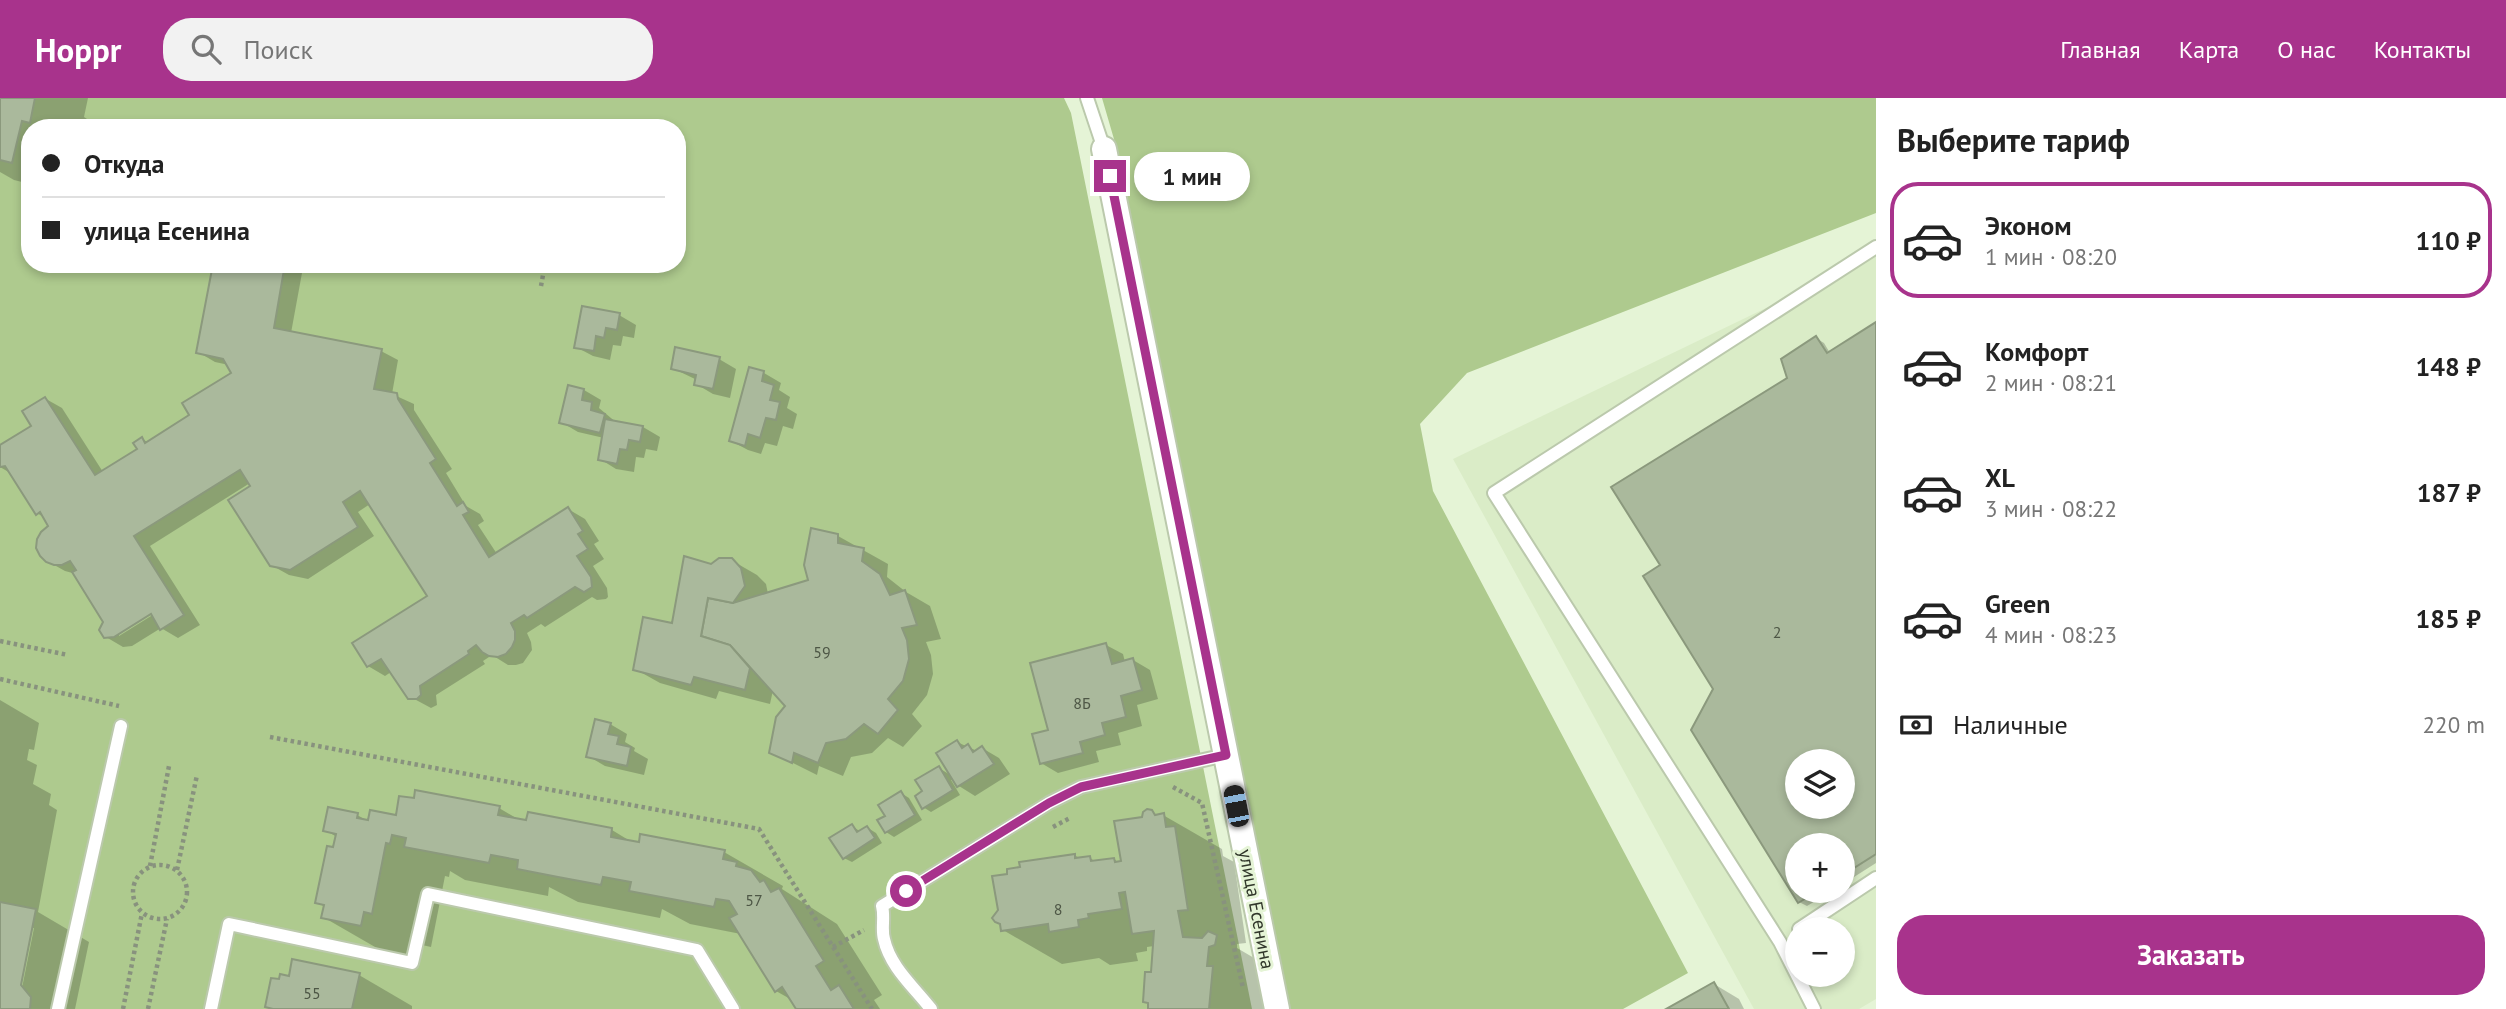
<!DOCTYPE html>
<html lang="ru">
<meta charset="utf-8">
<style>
:root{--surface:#fff;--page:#f2f2f2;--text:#222;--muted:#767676;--line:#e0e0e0;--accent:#a8338c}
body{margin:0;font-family:"PT Sans",sans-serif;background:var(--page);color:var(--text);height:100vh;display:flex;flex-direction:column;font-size:26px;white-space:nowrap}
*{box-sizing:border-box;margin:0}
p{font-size:23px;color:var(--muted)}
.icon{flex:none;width:38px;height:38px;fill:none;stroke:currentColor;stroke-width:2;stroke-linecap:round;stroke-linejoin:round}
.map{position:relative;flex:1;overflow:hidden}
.details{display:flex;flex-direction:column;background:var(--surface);width:630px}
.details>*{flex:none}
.hud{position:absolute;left:21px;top:21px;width:665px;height:154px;border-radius:28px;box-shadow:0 4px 10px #0003;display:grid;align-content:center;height:154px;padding:0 21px;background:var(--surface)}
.buttons{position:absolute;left:1785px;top:651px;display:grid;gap:14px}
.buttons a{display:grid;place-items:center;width:70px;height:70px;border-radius:50%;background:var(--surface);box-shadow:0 4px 10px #0003;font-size:35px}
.end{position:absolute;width:32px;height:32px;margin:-16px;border:9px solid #a8338c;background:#fff;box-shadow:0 0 0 4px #fff}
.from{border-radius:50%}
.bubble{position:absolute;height:49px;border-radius:24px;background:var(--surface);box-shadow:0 4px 10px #0003;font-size:23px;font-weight:600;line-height:49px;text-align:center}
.car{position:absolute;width:21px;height:42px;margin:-21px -10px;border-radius:9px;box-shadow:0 0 5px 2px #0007;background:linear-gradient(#222 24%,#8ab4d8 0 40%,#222 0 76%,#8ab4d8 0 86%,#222 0)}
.hud b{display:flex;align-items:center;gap:24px;height:66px;font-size:26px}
.hud b+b{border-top:2px solid var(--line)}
.hud i{width:18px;height:18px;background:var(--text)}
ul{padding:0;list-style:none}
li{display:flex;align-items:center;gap:21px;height:116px;margin:0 14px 10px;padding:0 7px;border:4px solid transparent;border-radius:28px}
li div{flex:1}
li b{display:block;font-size:26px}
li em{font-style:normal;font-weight:600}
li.on{border-color:var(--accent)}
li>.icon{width:63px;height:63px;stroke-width:1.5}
h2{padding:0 21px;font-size:32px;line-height:84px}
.pay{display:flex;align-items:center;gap:18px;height:77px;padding:0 21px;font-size:26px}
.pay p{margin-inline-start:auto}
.cta{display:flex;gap:14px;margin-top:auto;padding:14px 21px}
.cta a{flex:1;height:80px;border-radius:28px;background:var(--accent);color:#fff;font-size:28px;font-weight:600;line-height:80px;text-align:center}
header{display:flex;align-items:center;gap:42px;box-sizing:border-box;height:98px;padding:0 35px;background:var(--accent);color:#fff}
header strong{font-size:33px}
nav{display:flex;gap:38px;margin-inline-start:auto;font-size:24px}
.search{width:490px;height:63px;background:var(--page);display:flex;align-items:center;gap:18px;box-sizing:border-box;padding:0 24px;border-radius:28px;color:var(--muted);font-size:26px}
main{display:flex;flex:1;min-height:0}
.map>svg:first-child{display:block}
.built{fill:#daecc7;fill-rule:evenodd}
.green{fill:#aeca8e;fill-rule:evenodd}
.shadow{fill:#0003;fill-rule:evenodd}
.building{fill:#aab99c;stroke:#8b997d;stroke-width:2;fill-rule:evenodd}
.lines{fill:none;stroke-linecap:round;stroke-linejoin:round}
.service-casing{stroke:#bbc9ac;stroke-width:16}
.minor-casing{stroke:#bbc9ac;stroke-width:28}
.path{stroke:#88927e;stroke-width:4.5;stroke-dasharray:3.5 3.5;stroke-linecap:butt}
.service{stroke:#fff;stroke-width:12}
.minor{stroke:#fff;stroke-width:24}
.route{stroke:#a8338c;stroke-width:9}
.labels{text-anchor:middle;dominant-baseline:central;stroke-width:6;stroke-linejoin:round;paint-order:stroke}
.number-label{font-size:16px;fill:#4e5746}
.street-label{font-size:19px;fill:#30362a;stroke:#e5f4d6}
</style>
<header>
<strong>Hoppr</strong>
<div class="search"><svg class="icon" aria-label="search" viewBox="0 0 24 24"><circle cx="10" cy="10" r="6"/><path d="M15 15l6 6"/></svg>Поиск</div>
<nav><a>Главная</a><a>Карта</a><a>О нас</a><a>Контакты</a></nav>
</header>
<main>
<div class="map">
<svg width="1876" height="911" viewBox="0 0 1876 911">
<rect width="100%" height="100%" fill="#e5f4d6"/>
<!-- built -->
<path class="built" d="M1876,157V901L1859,911H1754L1453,361ZM1797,663H1843V709H1797ZM1797,747H1843V793H1797ZM1797,831H1843V877H1797Z"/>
<!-- green -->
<g class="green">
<path d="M0,0H1064L1071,15L1252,911H0ZM30,30H677V166H30Z"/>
<polygon points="1102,0 1876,0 1876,115 1467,275 1420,326 1433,393 1688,875 1623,911 1288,911 1116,48"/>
</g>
<!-- shadow -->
<g class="shadow">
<polygon points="0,0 88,0 84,19 90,23 89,30 30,30 30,86 14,82 0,74"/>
<path d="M215,166H287L302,175L291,235L381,253L398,262L392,296L414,306V312L452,371L446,375L466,408L480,416L484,423L478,427L497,456L568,411L585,421L599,443L594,446L604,461L593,468L607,490L608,499L606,501L597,502L592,499L545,529L541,526L527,535L531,544L532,552L523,565L516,567H508L492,557L483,563L485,566L436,597L437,607L431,610L405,596L391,574L385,578L368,568L429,499L370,406L358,414L374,438L308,481L289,477L271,467L250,385L150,448L200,527L178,540L161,530L132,548L123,549L106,539L105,524L76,476L65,473L47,463L50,429L45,420L37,415L12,376L0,369V349L33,328L46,301L62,310L103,374L139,351L142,341L149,345L192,318L234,276L229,267L215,264L198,254ZM157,510L159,513L119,538V534Z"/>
<polygon points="619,217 636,227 634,240 623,238 621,248 613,247 610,262 593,258 576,249"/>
<path d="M1876,227V765L1843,786V747H1797V793H1832L1807,808L1799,804L1715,590L1662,468L1816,240L1824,245L1830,255ZM1797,663H1843V709H1797Z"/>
<polygon points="719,261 736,271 730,300 713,296 696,286 697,282 672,270"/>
<polygon points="750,271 764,275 781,285 779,292 790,299 787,310 797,316 793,331 783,328 777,348 765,345 761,356 748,352 731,343"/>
<polygon points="569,289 584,292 601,302 599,310 617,325 643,329 660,339 657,353 646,351 644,360 636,359 634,374 616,371 600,361 604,340 578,334 561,324"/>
<polygon points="838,438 888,466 887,479 906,494 930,508 941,541 926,544 931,557 933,576 927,597 912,616 922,628 903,649 888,640 872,655 851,659 843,678 819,668 817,677 771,654 787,607 773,592 770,606 719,593 716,601 660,585 635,571 673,527 712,467 731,462 757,477 766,486 768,496 810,483"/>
<polygon points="1106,547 1123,556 1125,564 1133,562 1150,572 1158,601 1137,607 1142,628 1118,635 1121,647 1096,653 1099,664 1058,675 1041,665 1050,633"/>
<path d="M0,602L39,625L34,652L29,651L27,662L37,667L33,686L51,696L49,707L57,712L38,814L89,844L75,911H0ZM31,830H34L21,895H17Z"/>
<polygon points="610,626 627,636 625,644 635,650 634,653 648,661 644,677 605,668 588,658"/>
<polygon points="957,644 977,653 982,650 999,660 1010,676 975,698 959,688 954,680 951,682 960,697 931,714 923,709 925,694 939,670 952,678"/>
<polygon points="901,695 909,700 922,722 894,739 886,734 887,719"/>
<polygon points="499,710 523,724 612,732 635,746 724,754 783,788 782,791 837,826 882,897 874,902 880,911 798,911 792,902 776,893 741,836 690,826 662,811 660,820 578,804 549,789 548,798 465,782 450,773 449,779 445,778 431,849 422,847 420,861 382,853 323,819 325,809 317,804 337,739 325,732 357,717 370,724"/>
<polygon points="1152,714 1158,718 1163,717 1222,751 1223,758 1234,764 1246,845 1237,846 1237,850 1273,871 1270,911 1149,911 1150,906 1145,903 1152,876 1154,848 1147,849 1147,853 1136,855 1138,863 1110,867 1099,860 1062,866 1003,832 999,813 1009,777 1074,757 1081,761 1090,760 1096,764 1113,761 1120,765 1143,720"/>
<polygon points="852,728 861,734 868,730 876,735 882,745 852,764 844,760"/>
<polygon points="359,877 412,908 412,911 273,911 267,908"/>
<polygon points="1714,886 1739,901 1744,911 1670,911"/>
</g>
<!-- building -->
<g class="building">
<polygon points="0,0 35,0 30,25 22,23 12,65 0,62"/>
<polygon points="213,166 285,166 274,230 382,251 374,291 397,295 398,301 436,361 430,365 457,408 463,404 469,414 463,417 489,459 568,409 583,433 578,436 588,451 577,458 591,479 592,489 584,494 575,489 527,520 524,517 511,525 515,533 515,542 512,549 506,556 498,559 489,558 482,554 476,547 468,553 469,556 420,588 421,597 417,601 408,601 381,561 367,569 352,545 427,498 360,393 343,404 358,429 290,472 270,468 228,402 250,388 240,372 134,438 184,517 160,532 151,516 114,539 104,540 99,532 103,524 72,474 76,472 70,463 62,467 54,467 46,464 40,458 36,450 37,441 41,434 48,428 40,414 36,417 5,368 0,369 0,347 31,328 22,313 45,299 95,377 137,351 133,345 142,339 145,345 189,317 182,305 231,275 223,261 196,255"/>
<polygon points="582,208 620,215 617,232 606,230 604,240 596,238 594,253 574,250"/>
<path d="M1876,224V756L1843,777V747H1797V793H1818L1798,805L1691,632L1713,591L1643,478L1660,467L1611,389L1787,280L1781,261L1816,238L1827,255ZM1797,663H1843V709H1797Z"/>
<polygon points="675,249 720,259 713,291 694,287 696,277 671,271"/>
<polygon points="749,269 764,273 762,283 774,287 770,302 780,304 776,322 766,320 760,340 748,336 745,348 729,343"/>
<polygon points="568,287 584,291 582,302 592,304 591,312 605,316 600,335 559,325"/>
<polygon points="605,321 643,328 640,344 629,342 627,352 620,351 617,366 598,362"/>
<polygon points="811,430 838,436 838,445 864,450 862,463 880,476 890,497 905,492 917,527 902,530 907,542 909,561 903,583 888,601 898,612 878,636 864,626 846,641 826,645 818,665 794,655 792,665 769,655 776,619 785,608 730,547 701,538 708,500 733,505 808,482 804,467"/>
<polygon points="684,458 711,466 719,460 732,460 741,470 745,488 733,505 708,500 701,538 730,547 750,570 745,592 694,579 691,587 633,572 643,519 672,525"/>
<polygon points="1106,545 1112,566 1133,560 1142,592 1121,598 1126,619 1102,625 1105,637 1080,644 1083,655 1040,666 1032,636 1048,632 1030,565"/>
<polygon points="595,621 611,625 608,636 619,638 617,646 631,649 627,668 586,659"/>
<polygon points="957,642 962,650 968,646 973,654 982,648 994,666 957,689 936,655"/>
<polygon points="939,668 953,692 922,711 915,698 922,693 915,682"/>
<polygon points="415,692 500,708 498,717 526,722 528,714 612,730 611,739 639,744 640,736 725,752 723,761 737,764 736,768 751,772 760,784 764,782 771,794 779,790 824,863 816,868 831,892 839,887 854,911 796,911 782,889 775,894 729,820 737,816 729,803 716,801 714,809 629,793 631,784 603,779 601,787 558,779 517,771 518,762 491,757 489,765 404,749 406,740 392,737 390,746 386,745 372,816 364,814 361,828 321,820 324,807 315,805 327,748 333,749 336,736 323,733 328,709 358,715 357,720 368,722 370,712 396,717 399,698 414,700"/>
<polygon points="901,693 915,717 885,735 877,722 885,718 878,707"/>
<polygon points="1147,711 1152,712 1155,717 1164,715 1166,729 1175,728 1188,812 1178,813 1183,839 1202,840 1208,833 1217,837 1215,847 1209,849 1207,868 1213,868 1209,911 1148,911 1148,905 1143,904 1145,874 1151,874 1154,833 1132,836 1125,794 1119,795 1122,811 1088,816 1089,820 1078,822 1079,829 1049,834 1048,826 1001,833 1000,826 995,824 992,820 998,812 992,778 1007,776 1007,771 1020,769 1019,764 1075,756 1075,760 1090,758 1091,763 1114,760 1115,764 1121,763 1114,723 1142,719 1143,714"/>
<polygon points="852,726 857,734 867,728 875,740 843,761 829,740"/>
<polygon points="0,804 36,811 21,887 31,899 30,911 0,911"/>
<polygon points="292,861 360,875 352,911 273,911 265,909 271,880 279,881 280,876 289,878"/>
<polygon points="1714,884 1729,911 1666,911"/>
</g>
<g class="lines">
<!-- service casing -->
<g class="service-casing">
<g id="service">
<polyline points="1087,0 1104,51"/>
<polyline points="1799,831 1876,780"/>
<polyline points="58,911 121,628"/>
<polyline points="211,911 229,826 412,865 428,796 697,852 733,911"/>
<path d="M931,911C914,889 890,869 884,841C881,831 885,819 882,808L1049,705L1081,689L1226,657"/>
<polyline points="1814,911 1780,844 1494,395 1876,149"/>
</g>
</g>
<!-- minor casing -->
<g class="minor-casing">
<polyline id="minor" points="1104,51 1277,911"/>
</g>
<!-- path -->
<g class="path">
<polyline points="541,188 545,166"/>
<polyline points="0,543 68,557"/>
<polyline points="0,581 119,608"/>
<polyline points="270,639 759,731 872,911"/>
<polyline points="1173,689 1202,705 1243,890"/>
<polyline points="1053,729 1070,720"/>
<circle cx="160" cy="794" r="27"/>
<polyline points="150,768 169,668"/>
<polyline points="177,772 197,677"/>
<polyline points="833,849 864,832"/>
<polyline points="123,911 142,815"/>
<polyline points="148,911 167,821"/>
</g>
<!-- service -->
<use href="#service" class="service"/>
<!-- minor -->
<use href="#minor" class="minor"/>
</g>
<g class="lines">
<!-- route -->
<polyline class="route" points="906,793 1049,705 1081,689 1226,657 1110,78"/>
</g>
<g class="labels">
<!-- number labels -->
<g class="number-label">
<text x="1777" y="534">2</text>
<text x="822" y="554">59</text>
<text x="1082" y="605">8Б</text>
<text x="754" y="802">57</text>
<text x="1058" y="811">8</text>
<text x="312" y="895">55</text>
</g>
<!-- street labels -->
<g class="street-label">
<text transform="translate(1257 811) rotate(79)">улица Есенина</text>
</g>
</g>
</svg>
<div class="buttons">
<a><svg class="icon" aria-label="layers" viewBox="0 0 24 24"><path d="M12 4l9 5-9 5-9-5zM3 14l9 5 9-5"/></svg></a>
<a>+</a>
<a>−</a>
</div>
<i class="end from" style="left:906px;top:793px"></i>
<i class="end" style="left:1110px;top:78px"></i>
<div class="bubble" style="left:1134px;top:54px;width:116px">1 мин</div>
<i class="car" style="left:1236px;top:708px;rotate:349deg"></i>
<div class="hud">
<b><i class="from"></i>Откуда</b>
<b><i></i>улица Есенина</b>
</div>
</div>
<section class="details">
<h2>Выберите тариф</h2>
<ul>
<li class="on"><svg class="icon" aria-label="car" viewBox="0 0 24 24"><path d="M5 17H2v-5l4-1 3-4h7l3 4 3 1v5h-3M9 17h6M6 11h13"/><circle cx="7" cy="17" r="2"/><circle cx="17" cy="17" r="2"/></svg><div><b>Эконом</b><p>1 мин · 08:20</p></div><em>110 ₽</em></li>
<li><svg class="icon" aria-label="car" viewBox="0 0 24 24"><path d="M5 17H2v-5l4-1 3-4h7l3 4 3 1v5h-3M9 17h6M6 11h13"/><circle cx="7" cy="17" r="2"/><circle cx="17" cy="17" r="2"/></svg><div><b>Комфорт</b><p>2 мин · 08:21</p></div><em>148 ₽</em></li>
<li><svg class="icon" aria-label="car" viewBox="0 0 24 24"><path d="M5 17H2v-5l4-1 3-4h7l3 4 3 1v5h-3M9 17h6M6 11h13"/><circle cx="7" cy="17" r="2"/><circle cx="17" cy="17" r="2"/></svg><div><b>XL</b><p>3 мин · 08:22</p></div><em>187 ₽</em></li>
<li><svg class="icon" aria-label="car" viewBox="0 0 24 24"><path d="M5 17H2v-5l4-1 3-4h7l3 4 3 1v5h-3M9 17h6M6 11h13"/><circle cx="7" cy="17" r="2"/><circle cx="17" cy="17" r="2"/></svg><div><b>Green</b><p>4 мин · 08:23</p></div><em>185 ₽</em></li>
</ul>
<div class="pay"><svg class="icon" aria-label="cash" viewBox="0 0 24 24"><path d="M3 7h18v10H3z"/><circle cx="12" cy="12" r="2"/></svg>Наличные<p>220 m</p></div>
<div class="cta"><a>Заказать</a></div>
</section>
</main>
